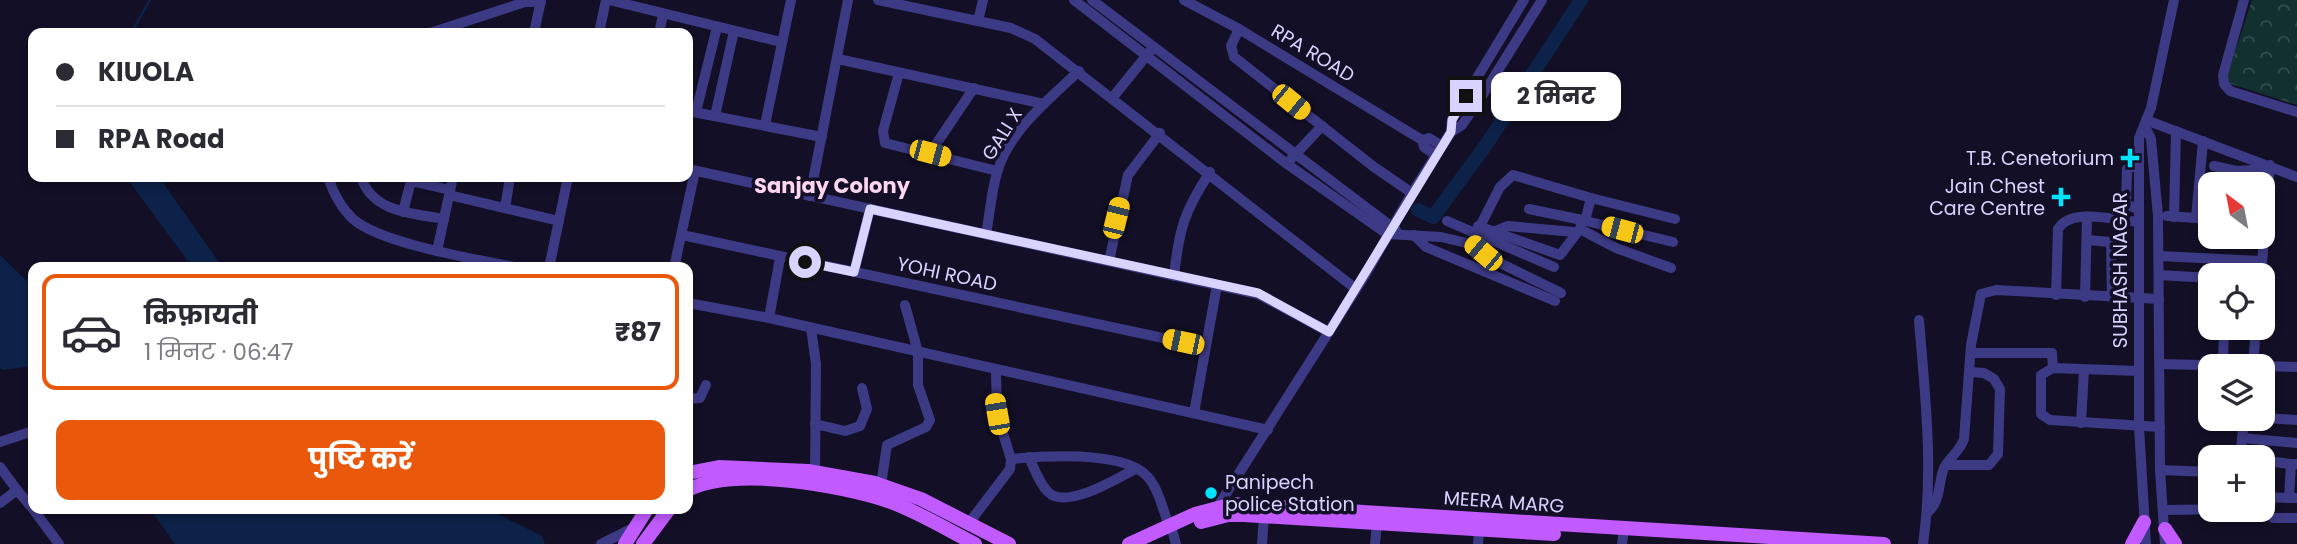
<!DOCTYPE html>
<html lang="hi">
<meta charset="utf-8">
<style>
:root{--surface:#fff;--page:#f2f2f3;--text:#2b2b33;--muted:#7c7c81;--line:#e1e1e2;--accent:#ea580c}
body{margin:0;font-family:Poppins,"Noto Sans Devanagari",sans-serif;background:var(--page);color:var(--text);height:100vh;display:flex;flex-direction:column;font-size:26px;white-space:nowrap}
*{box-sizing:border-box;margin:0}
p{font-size:23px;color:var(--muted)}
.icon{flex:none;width:38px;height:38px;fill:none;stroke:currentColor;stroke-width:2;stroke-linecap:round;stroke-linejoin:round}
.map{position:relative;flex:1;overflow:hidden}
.details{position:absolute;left:28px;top:262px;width:665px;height:252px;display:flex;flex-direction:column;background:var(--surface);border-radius:14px;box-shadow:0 4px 10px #0003}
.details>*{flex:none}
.banner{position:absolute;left:28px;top:28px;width:665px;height:154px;border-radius:14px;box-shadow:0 4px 10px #0003;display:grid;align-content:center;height:154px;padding:0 28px;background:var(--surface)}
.needle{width:46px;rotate:328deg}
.fabs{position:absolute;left:2198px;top:172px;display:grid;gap:14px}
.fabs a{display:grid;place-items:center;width:77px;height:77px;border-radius:14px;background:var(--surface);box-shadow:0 4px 10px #0003;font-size:35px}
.end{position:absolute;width:32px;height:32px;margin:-16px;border:9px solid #d9d4ff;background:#111;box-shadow:0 0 0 4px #111}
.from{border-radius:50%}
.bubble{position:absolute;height:49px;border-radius:14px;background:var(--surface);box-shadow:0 4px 10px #0003;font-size:23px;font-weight:700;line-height:49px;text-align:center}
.car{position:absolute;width:21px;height:42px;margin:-21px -10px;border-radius:9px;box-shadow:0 0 5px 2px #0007;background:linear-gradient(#f5c518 24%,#345 0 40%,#f5c518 0 76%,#345 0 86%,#f5c518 0)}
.banner b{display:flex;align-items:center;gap:24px;height:66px;font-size:26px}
.banner b+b{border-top:2px solid var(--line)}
.banner i{width:18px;height:18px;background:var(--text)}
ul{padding:12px 0 0;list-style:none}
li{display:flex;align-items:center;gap:21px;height:116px;margin:0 14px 10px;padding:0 14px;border:4px solid transparent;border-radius:14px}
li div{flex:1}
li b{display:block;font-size:26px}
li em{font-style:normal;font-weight:700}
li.active{border-color:var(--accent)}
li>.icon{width:63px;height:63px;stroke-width:1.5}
.button{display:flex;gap:14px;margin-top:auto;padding:14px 28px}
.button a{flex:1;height:80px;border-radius:14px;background:var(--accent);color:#fff;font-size:28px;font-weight:700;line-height:80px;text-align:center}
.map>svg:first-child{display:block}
.park{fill:url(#park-crowns)}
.water{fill:#0c2248}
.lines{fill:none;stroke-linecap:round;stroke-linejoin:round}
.stream{stroke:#0c2248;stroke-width:2.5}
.river{stroke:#0c2248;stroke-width:14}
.minor{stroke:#3d3a85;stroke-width:10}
.major{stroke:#c25bff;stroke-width:14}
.route{stroke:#d9d4ff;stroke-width:9}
.poi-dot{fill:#00e5ff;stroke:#130f26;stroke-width:2.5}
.labels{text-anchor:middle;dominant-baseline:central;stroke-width:7;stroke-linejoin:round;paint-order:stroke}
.street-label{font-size:19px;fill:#d9d4ff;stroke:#130f26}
.poi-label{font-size:19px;fill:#d9d4ff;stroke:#130f26;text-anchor:end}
.neighbourhood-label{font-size:21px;font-weight:bold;fill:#ffd6f0;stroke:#130f26}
</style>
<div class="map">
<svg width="2297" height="544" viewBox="0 0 2297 544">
<defs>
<pattern id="park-crowns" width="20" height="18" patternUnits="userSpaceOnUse" patternTransform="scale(1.75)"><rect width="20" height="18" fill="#12302f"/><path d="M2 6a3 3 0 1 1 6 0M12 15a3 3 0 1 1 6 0" fill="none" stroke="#344d4e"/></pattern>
</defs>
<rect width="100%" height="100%" fill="#130f26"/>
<!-- park -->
<polygon class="park" points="2252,0 2297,0 2297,105 2225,82"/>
<!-- water -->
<g class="water">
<polygon points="126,177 159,177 223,268 193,268"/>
<polygon points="0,255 33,287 33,366 2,370 0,367"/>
<polygon points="150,509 487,509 542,536 545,544 175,544"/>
</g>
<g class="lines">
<!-- stream -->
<polyline class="stream" points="131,33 150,0"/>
<!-- river -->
<polyline class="river" points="1418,210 1433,217 1486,145 1581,0"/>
<!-- minor -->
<g class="minor">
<polyline points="609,0 781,42"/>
<polyline points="878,0 1011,28 1035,39 1356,289"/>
<polyline points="1074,0 1287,164 1387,234 1441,237 1471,244 1502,264 1561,293"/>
<polyline points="1092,0 1396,230"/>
<polyline points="1184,0 1239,29 1422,140"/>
<polyline points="2244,0 2223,75 2224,84 2230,91 2297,112"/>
<polyline points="978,21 983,0"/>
<polyline points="1239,29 1231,46 1234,57 1374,167 1412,193"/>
<polyline points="430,33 525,2 541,2"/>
<polyline points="534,33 541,0"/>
<polyline points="599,33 606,0"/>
<polyline points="659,33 663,15"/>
<polyline points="838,59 1044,104"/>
<polyline points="899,73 883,131 885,143 997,171"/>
<polyline points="1113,97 1151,50"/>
<polyline points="688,111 822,137"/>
<polyline points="696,112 717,27"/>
<polyline points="715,116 734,31"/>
<polyline points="2146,120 2297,177"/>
<polyline points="765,125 791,0"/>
<polyline points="2145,126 2151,139 2158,216 2160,470 2165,544"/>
<polyline points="1451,132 1452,119 1524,0"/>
<polyline points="930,153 974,88"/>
<polyline points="1436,155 1424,147 1422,140 1429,138 1442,146"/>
<polyline points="1291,159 1322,126"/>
<polyline points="2214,166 2236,171 2269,169"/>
<polyline points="688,169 1258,294 1329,332"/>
<path d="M328,177C333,192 341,208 353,219C381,244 480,260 520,268"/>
<path d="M361,177C373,213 412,213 444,219"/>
<polyline points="412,177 411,181 450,190"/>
<polyline points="449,195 559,221"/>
<polyline points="810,196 848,0"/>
<polyline points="1591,198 1675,219"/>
<polyline points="505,208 510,177"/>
<polyline points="2137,209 2126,204 2127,169 2138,165"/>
<polyline points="403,212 411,181"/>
<polyline points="2167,216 2210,219"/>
<polyline points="2174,217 2176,131"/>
<polyline points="2196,218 2203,141"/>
<polyline points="1582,220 1673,242"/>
<polyline points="1447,221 1554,267"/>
<polyline points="1478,226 1560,255 1580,229 1582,220 1529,209"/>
<polyline points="1580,229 1616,248 1671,268"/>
<polyline points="1493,232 1508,226 1574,232"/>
<path d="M986,234C990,214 991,193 997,173C1008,132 1049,99 1079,71"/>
<polyline points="682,235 1205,347"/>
<polyline points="1414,235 1426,247 1555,301"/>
<polyline points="2087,240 2111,242 2112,298"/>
<polyline points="1471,244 1500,187 1513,175 1591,198 1585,221"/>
<polyline points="437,251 453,177"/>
<polyline points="2159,256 2262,261"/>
<polyline points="1109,261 1128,175 1160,133"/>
<polyline points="549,268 568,177"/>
<polyline points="674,268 695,171"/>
<polyline points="854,272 870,209"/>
<polyline points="2159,275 2210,278"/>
<polyline points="2261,275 2270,165"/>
<path d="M1174,276C1179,229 1184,212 1210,172"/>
<path d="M2056,295L2058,229C2071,207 2116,220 2138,222"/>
<polyline points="2085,297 2087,218"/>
<polyline points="688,303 769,318 1268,430"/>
<polyline points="769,318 780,258"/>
<path d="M1919,320C1925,395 1934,469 1923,544"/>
<polyline points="811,328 816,364 815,472"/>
<polyline points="1971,353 2052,353 2053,368"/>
<polyline points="2160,364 2241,366"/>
<polyline points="2223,365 2224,327"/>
<polyline points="2253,366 2256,327"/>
<polyline points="2263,366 2297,367"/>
<polyline points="2138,371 2053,368 2041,375 2041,414 2050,420 2160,427"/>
<polyline points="688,399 700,398 706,385"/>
<polyline points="1194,413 1217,285"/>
<polyline points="2265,418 2267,366"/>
<polyline points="2081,423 2084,370"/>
<polyline points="815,424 845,431 860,426 867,409 862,388"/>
<polyline points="2242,438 2297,443"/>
<polyline points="0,442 33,431"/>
<path d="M1029,457C1034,468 1039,483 1048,492C1066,510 1116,479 1135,469"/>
<polyline points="2240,457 2243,430 2247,421 2265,418 2297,420"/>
<path d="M1011,459C1044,456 1124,450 1148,477C1159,490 1163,510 1169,526"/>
<polyline points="2265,461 2291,464"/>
<polyline points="2297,464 2291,464 2289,498 2297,498"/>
<polyline points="1946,465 1989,465 1998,454 2000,389 1994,379 1984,373 1970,372"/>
<polyline points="0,467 17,490"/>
<polyline points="2160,470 2210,472"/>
<polyline points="881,485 887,445 926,427 930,420 918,385 918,352 905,305"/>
<polyline points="2263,497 2289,498"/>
<polyline points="0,503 17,490 33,509"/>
<polyline points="33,509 59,544"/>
<polyline points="2163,510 2239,509"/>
<polyline points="1215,511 1365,275 1412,193 1451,132 1462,125 1482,96 1542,0"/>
<polyline points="2239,511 2261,509"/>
<path d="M1928,512C1941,501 1938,483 1944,468C1950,457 1960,451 1964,439L1971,345L1981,294L1996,290L2159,299"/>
<polyline points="2273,518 2297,518"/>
<polyline points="969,523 1010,469 1011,459 997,414 996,371"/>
<polyline points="1173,533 1176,544"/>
<polyline points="601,544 635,527"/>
<polyline points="1262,544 1264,516"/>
<polyline points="1375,544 1377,523"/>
<polyline points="1478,544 1479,529"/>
<polyline points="1622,544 1624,529"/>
<polyline points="2146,544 2139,427 2139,138 2151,108 2174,0"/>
</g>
<!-- major -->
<g class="major">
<polyline points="688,473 719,467 808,471 875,483 921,499 1009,544"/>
<path d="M688,490C733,466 840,485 888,501C919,512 946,529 975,544"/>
<polyline points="1201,522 1228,515 1244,515 1554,534"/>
<polyline points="2165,529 2175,544"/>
<polyline points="625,544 647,509"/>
<polyline points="643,544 669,509"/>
<polyline points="1129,544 1195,514 1233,504 1884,544"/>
<polyline points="2132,544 2144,522"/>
</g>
</g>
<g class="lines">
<!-- route -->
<polyline class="route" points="805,262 854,272 870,209 1258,293 1329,332 1451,132 1452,120 1466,96"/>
</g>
<!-- markers -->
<g class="poi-dot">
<path d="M2126.5 147.5h7v7h7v7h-7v7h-7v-7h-7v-7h7z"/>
<path d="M2057.5 186.5h7v7h7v7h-7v7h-7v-7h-7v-7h7z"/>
<circle cx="1211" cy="493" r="7"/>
</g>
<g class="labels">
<!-- street labels -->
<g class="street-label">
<text transform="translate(1313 53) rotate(31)">RPA ROAD</text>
<text transform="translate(1002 134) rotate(-58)">GALI X</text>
<text transform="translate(2120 270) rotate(-90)">SUBHASH NAGAR</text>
<text transform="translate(947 274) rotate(12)">YOHI ROAD</text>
<text transform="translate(1504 502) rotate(4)">MEERA MARG</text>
</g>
<!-- poi labels -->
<g class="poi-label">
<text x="2114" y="158">T.B. Cenetorium</text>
<text x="2045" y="186">Jain Chest<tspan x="2045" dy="22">Care Centre</tspan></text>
<text x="1225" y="482" text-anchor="start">Panipech<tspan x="1225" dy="22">police Station</tspan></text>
</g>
<!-- neighbourhood labels -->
<g class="neighbourhood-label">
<text x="832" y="185">Sanjay Colony</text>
</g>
</g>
</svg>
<div class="fabs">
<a><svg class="needle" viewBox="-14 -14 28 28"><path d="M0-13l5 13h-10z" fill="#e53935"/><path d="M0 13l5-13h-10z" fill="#7c7c81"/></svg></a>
<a><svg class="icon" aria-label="locate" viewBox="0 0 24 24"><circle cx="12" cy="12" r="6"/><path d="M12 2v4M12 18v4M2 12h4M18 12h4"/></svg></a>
<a><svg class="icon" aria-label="layers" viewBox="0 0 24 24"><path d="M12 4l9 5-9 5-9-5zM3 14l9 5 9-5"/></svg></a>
<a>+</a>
</div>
<i class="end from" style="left:805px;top:262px"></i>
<i class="end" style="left:1466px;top:96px"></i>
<div class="bubble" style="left:1491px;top:72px;width:130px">2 मिनट</div>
<i class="car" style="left:1291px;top:102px;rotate:129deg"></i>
<i class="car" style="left:930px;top:153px;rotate:105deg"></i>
<i class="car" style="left:1116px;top:218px;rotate:14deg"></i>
<i class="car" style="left:1622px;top:230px;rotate:285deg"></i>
<i class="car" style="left:1483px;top:253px;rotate:310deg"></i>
<i class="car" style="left:1183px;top:342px;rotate:282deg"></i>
<i class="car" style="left:997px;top:414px;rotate:350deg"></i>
<div class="banner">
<b><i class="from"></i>KIUOLA</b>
<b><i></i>RPA Road</b>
</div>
<section class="details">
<ul>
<li class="active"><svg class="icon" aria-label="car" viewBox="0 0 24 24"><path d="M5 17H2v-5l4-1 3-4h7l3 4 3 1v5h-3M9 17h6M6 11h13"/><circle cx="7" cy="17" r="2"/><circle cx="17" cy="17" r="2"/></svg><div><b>किफ़ायती</b><p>1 मिनट · 06:47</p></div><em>₹87</em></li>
</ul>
<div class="button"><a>पुष्टि करें</a></div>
</section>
</div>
